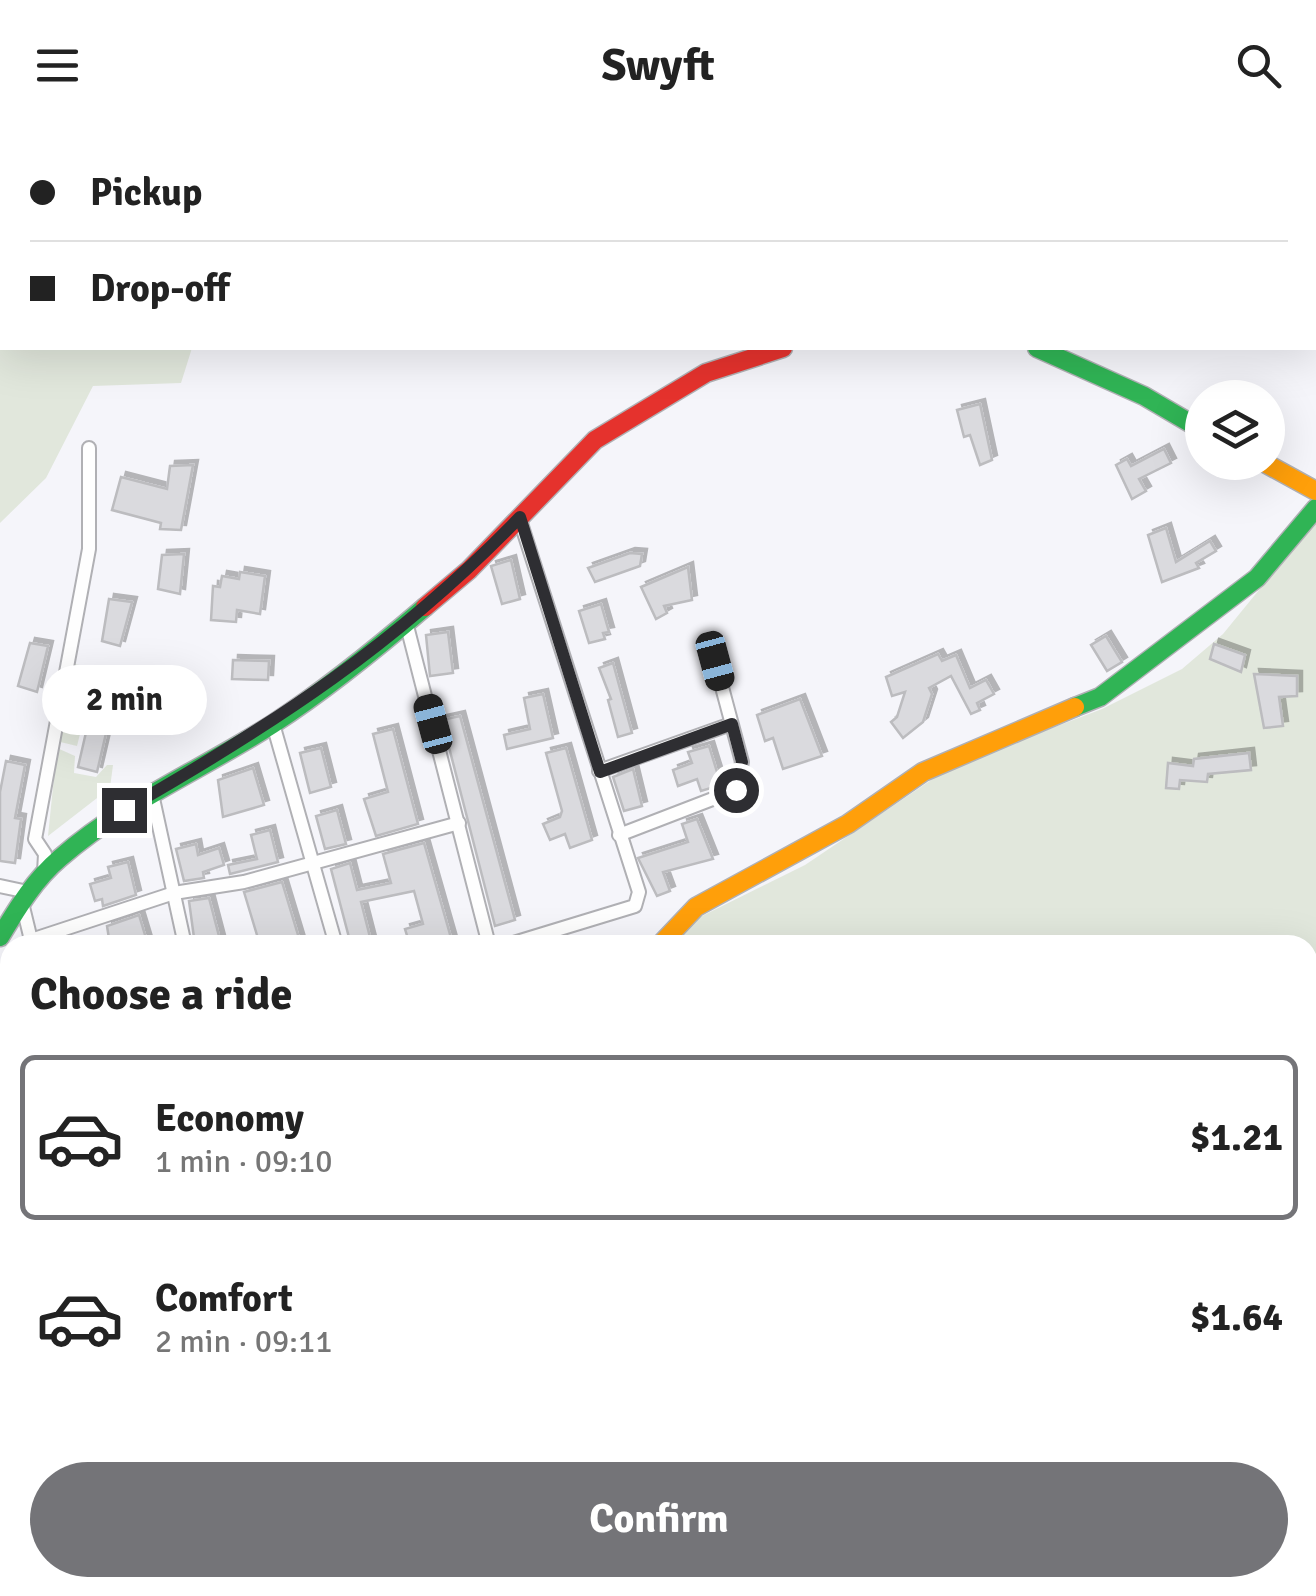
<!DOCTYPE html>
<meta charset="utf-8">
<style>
:root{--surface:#fff;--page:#f6f6f6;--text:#222;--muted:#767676;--line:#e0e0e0;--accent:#747478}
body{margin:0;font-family:Signika,sans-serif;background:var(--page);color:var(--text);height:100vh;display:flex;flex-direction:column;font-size:38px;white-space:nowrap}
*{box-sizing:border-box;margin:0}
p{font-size:32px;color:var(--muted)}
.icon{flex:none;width:55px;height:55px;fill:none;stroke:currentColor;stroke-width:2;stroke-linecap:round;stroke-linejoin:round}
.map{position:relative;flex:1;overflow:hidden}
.panel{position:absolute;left:0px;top:805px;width:1318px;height:662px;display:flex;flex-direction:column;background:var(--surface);border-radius:30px 30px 0 0;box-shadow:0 10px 40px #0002}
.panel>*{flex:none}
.guide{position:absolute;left:0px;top:0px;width:1318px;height:220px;box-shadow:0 10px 40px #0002;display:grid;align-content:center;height:220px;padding:0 30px;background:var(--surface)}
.fabs{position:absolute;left:1185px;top:250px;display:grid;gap:20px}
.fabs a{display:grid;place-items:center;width:100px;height:100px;border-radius:50%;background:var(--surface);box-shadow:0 10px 40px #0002;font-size:50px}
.end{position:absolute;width:45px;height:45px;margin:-22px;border:12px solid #2e2e32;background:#fff;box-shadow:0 0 0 5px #fff}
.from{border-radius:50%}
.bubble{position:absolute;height:70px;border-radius:35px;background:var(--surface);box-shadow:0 10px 40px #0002;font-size:32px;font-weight:700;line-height:70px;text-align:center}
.car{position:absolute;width:30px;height:60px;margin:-30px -15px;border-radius:12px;box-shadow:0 0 8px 2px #0007;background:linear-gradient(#222 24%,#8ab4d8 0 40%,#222 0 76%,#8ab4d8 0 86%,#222 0)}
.guide b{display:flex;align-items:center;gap:35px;height:95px;font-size:38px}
.guide b+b{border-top:2px solid var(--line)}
.guide i{width:25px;height:25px;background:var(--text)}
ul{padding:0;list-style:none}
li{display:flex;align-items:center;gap:30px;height:165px;margin:0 20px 15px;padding:0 10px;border:5px solid transparent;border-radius:15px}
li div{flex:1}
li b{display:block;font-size:38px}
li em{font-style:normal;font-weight:700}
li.active{border-color:var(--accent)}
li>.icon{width:90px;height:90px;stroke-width:1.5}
h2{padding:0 30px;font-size:45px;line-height:120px}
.cta{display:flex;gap:20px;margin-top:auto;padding:20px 30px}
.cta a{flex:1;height:115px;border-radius:60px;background:var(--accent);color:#fff;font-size:40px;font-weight:700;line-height:115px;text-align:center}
header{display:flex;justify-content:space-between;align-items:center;height:130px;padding:0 30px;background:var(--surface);font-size:45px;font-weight:700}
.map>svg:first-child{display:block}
.green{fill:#e1e7dc}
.building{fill:#dadade;stroke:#bcbcbf;stroke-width:2.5;filter:url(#shadow)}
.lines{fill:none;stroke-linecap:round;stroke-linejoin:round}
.street-casing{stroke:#b0b0b4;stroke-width:16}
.fast-casing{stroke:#b0b0b4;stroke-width:21}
.slow-casing{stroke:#b0b0b4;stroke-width:21}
.jam-casing{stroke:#b0b0b4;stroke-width:21}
.path{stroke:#dcdcde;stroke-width:2.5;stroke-dasharray:10 5;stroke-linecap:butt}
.street{stroke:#fefefe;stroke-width:12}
.fast{stroke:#30b455;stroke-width:18}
.slow{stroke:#ff9f0a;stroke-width:18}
.jam{stroke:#e5322d;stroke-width:18}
.route{stroke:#2e2e32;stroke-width:12}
</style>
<header><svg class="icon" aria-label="menu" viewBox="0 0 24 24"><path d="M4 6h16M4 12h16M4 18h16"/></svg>Swyft<svg class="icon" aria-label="search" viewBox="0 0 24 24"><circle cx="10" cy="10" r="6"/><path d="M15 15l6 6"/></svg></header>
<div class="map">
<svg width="1316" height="1466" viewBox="0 0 1316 1466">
<defs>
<filter id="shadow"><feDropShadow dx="5" dy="-5" stdDeviation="0" flood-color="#0004"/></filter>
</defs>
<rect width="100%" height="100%" fill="#f5f5fa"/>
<!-- green -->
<g class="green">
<polygon points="0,0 257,0 2,2 2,218 192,218 181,253 93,256 46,348 0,393"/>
<polygon points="1316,390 1316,1432 1308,1430 1308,815 673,815 700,787 805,735 952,636 1102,579 1182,539 1223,504"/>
<polygon points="74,534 102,539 105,555 129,560 118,603 83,592 77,616 56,611"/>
<polygon points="57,618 75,626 74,643 96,647 107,635 113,635 110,658 48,706"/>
</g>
<!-- building -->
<g class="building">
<polygon points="980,274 992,330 980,335 970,305 964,307 957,280"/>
<polygon points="1164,319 1171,333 1139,349 1146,361 1132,369 1116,335 1127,329 1131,336"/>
<polygon points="193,335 181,400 160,399 161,393 112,380 121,347 167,359 170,336"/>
<polygon points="1166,398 1176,432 1210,411 1216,421 1196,433 1199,438 1162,452 1148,405"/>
<polygon points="630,423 642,424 640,436 595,452 588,438"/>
<polygon points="184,424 180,464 158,459 162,425"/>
<polygon points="511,430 520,469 502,474 491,436"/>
<polygon points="688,437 692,470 664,476 667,483 656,489 641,457"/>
<polygon points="240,442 265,446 260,484 237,480 236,492 211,490 213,456 220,457 222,446 239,449"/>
<polygon points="109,469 132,472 120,516 102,511"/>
<polygon points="601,474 609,502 603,503 605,509 589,513 579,481"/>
<polygon points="448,502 453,543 430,546 426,505"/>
<polygon points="1106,506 1122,532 1107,541 1091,515"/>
<polygon points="30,513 48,516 37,562 18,556"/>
<polygon points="1214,514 1245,525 1241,542 1210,529"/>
<polygon points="938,524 942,531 956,525 970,558 986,550 994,564 977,573 980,580 971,584 951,546 929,558 932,564 923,592 903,608 891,592 897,587 905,562 892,566 886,547"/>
<polygon points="233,530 269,531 268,550 232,549"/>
<polygon points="613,533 632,603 618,607 608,570 611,569 599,538"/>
<polygon points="1254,544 1297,546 1297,566 1279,567 1283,596 1264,598"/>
<polygon points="543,564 553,608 507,619 504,605 530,599 524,568"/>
<polygon points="800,569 822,626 783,639 773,608 765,611 757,585"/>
<polygon points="460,586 515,790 495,796 442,590"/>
<polygon points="87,598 107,599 97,642 78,637"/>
<polygon points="393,599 418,694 376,706 364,669 388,662 373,604"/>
<polygon points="709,616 721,655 701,661 697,649 678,656 673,640 692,633 688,622"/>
<polygon points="321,618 331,657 310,663 300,623"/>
<polygon points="566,618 592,710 570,718 565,704 550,710 543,694 560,687 562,681 546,623"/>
<polygon points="1249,623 1251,640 1208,644 1207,652 1180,650 1179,659 1166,658 1168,633 1193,636 1194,629"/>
<polygon points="6,631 25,635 15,688 21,689 15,733 0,731 0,662"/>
<polygon points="253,638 264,675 223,687 218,650"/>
<polygon points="633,639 642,676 624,681 613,647"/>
<polygon points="337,680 346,714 325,719 316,686"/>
<polygon points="697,689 713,729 663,742 670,761 657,766 638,728 688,712 682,694"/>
<polygon points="270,700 278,732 230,744 228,735 257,729 251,705"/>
<polygon points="424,713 453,815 410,815 405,799 423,794 414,761 361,772 372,815 351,815 331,739 350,733 357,760 391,753 383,724"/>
<polygon points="196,714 198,725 219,718 224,735 203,742 204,748 184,751 176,719"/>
<polygon points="128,732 136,765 103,776 102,769 95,771 90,754 111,748 108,737"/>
<polygon points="282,752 301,815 260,815 244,762"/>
<polygon points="209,768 220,810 195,815 189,771"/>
<polygon points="139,785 148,815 110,815 107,796"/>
</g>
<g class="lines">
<!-- street casing -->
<g class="street-casing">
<g id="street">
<polyline points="407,496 489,815"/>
<polyline points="273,594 336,815"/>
<polyline points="599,641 731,594"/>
<polyline points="152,664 185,815"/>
<polyline points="619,705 736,660 742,632 715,531"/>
<polyline points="44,742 45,724 35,709 89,419 89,318"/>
<polyline points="0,756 28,762"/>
<polyline points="23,777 32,814"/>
<polyline points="31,810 174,763 244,752 459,693"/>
<polyline points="507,815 635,776 639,762 519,387"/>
<polyline points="0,1086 10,1089"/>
<polyline points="0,1226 10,1235"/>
<polyline points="0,1420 10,1424"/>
<polyline points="56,1458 64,1466"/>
<polyline points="219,1458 226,1466"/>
</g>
</g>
<!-- fast casing -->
<g class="fast-casing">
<g id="fast">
<polyline points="1037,218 1144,266 1202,300"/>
<polyline points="1075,577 1100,567 1257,448 1316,378"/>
<path d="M0,807C17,779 34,750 60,728C124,672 203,639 273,594C327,559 376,519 425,477"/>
</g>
</g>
<!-- slow casing -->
<g class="slow-casing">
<g id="slow">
<polyline points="1263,332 1316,361"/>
<polyline points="660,815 696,777 848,694 923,642 1075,577"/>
</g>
</g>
<!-- jam casing -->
<g class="jam-casing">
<polyline id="jam" points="425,477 469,440 595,310 706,243 783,218"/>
</g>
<!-- path -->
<g class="path">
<polyline points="0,1458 10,1443"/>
<polyline points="352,1458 355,1466"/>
</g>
<!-- street -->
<use href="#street" class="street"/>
<!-- fast -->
<use href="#fast" class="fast"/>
<!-- slow -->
<use href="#slow" class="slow"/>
<!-- jam -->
<use href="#jam" class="jam"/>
</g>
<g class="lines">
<!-- route -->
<path class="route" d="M124,680C276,593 397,514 520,387L600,642L732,594L742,632L736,660"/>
</g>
</svg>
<div class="fabs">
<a><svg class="icon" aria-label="layers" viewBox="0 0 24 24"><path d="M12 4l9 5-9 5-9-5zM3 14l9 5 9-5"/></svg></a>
</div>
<i class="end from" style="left:736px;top:660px"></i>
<i class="end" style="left:124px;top:680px"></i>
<div class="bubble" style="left:42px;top:535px;width:165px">2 min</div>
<i class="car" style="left:715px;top:531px;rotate:165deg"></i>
<i class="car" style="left:433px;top:594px;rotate:345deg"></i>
<div class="guide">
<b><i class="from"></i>Pickup</b>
<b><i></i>Drop-off</b>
</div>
<section class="panel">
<h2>Choose a ride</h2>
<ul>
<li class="active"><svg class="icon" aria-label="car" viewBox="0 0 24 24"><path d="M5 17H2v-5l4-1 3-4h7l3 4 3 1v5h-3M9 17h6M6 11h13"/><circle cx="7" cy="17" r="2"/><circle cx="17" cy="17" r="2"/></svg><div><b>Economy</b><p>1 min · 09:10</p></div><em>$1.21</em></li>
<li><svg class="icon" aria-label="car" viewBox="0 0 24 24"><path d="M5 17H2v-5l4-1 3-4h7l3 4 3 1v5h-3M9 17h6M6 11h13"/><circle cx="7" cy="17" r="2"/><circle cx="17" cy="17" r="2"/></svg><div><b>Comfort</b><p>2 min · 09:11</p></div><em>$1.64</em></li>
</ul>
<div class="cta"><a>Confirm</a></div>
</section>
</div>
